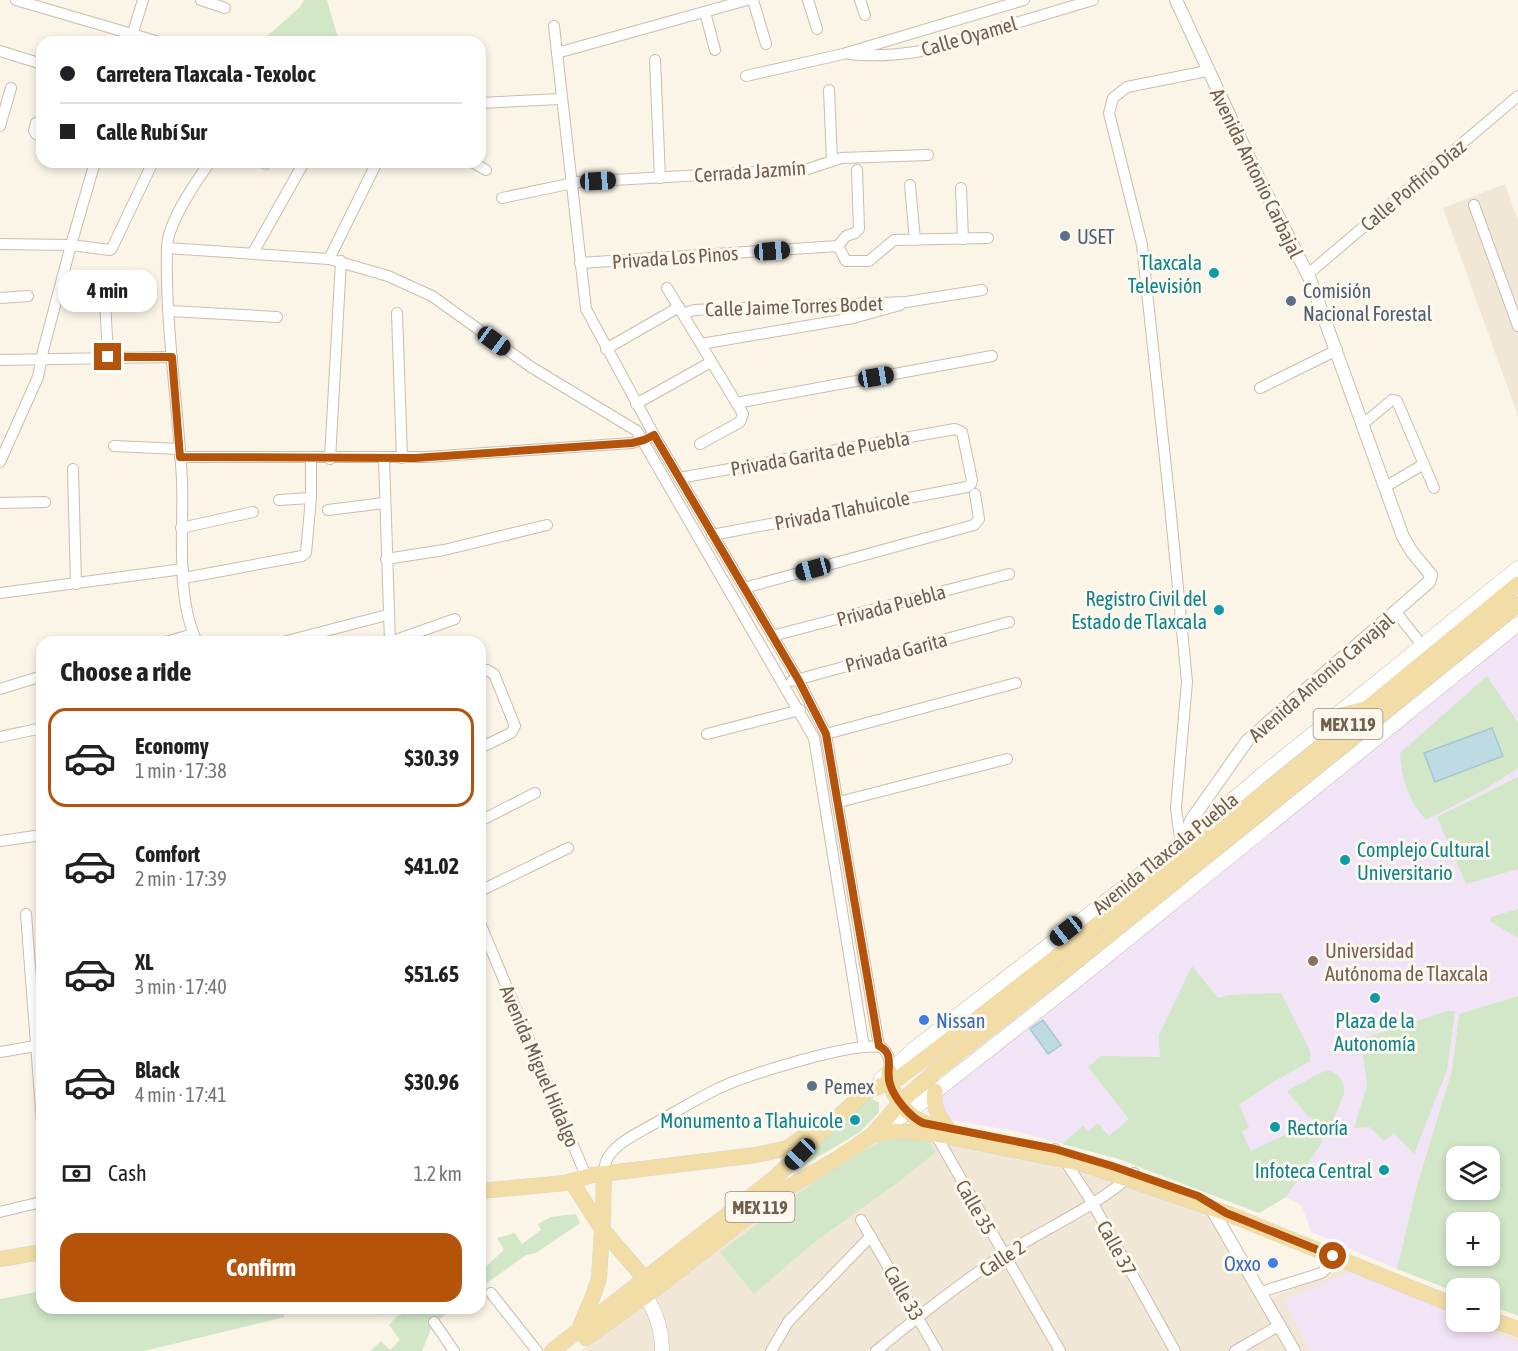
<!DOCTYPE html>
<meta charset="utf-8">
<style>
:root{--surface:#fff;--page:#f6f6f6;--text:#202124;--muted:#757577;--line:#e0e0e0;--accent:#b45309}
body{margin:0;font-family:"Asap Condensed",sans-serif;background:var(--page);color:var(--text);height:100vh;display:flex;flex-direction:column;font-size:22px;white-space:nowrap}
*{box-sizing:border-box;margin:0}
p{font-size:20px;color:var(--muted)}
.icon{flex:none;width:33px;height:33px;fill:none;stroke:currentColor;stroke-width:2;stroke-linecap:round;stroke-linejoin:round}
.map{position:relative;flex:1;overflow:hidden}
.details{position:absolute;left:36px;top:636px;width:450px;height:678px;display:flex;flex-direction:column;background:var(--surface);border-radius:18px;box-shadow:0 3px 9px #0003}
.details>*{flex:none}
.hud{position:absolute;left:36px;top:36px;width:450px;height:132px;border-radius:18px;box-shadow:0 3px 9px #0003;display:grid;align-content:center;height:132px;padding:0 24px;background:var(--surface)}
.controls{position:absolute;left:1446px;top:1146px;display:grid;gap:12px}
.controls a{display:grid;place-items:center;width:54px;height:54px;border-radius:12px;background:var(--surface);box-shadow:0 3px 9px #0003;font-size:30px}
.end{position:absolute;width:27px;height:27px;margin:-14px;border:8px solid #b45309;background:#fff;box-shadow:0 0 0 3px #fff}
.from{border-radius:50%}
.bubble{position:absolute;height:42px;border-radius:18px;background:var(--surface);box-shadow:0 3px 9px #0003;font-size:20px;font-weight:700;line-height:42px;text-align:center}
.car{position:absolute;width:18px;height:36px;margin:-18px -9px;border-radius:8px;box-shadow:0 0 4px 2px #0007;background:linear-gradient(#222 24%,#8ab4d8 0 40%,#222 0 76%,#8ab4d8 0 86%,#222 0)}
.hud b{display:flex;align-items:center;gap:21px;height:57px;font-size:22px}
.hud b+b{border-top:2px solid var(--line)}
.hud i{width:15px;height:15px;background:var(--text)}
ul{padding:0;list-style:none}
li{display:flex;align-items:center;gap:18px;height:99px;margin:0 12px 9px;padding:0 12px;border:3px solid transparent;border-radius:18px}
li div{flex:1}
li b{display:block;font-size:22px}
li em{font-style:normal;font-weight:700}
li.active{border-color:var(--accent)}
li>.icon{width:54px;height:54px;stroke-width:1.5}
h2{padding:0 24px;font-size:27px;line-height:72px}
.pay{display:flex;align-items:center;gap:15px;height:66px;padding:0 24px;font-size:22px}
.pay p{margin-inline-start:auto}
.action{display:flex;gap:12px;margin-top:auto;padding:12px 24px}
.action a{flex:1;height:69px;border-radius:18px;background:var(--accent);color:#fff;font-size:24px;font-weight:700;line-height:69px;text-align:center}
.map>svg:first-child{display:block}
.residential{fill:#f1e7d7}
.education{fill:#f1e4f7}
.green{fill:#d1e7c7;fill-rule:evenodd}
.water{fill:#bedae2;stroke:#a5c8d3;stroke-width:1.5}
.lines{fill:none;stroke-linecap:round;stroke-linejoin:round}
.minor-casing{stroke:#cbbdae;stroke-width:12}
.tertiary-casing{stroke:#cbbdae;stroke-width:14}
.secondary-casing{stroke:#cdbeac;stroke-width:15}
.primary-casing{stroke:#dad5d1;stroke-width:16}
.minor{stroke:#fff;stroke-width:10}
.tertiary{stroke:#fff;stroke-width:12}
.secondary{stroke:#fff;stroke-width:14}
.primary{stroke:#f2dda6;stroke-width:15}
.route{stroke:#b45309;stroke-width:8}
.service-dot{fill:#5c6f8a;stroke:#fdf8ed;stroke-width:2}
.culture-dot{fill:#0f9aa8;stroke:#fdf8ed;stroke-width:2}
.education-dot{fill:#8d6e63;stroke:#fdf8ed;stroke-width:2}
.shop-dot{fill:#3f7fe0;stroke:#fdf8ed;stroke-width:2}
.labels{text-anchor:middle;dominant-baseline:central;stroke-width:6;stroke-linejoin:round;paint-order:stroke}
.shield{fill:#fdf8ed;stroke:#9c8c7e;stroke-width:1.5}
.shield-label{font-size:18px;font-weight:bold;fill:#725e4e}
.street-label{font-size:20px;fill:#725e4e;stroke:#fdf8ed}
.service-label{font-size:20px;fill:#4e5e75;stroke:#fdf8ed;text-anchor:start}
.culture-label{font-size:20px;fill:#0d838f;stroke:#fdf8ed;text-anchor:end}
.education-label{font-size:20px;fill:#785e54;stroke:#fdf8ed;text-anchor:start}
.shop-label{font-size:20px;fill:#366cbe;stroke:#fdf8ed;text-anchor:start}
</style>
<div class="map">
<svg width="1518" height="1351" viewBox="0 0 1518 1351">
<rect width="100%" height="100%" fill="#faf5e7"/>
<!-- residential -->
<g class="residential">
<polygon points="1505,184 1518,220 1518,416 1443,208"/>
<polygon points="890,1131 1024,1151 1207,1214 1260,1302 1348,1266 1456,1309 1456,1322 1489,1322 1518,1333 1518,1351 581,1351 781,1197"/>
</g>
<!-- education -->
<g class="education">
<polygon points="1518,629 1518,996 1459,1014 1452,1070 1416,1189 1397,1269 1311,1232 1302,1206 1286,1197 1259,1213 1116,1158 1019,1132 957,1121 949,1119 943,1114 938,1095"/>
<polygon points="1354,1270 1456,1316 1456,1322 1469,1322 1518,1343 1518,1351 1311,1351 1284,1300"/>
</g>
<!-- green -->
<g class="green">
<polygon points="304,0 327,0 339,42 248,42 265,38 300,7"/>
<polygon points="242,162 274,162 268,171"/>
<path d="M1487,676L1518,723V768L1484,790L1426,820C1409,802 1401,778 1400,753Z"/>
<polygon points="1518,777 1518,869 1466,884 1437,817"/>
<polygon points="1518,909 1518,938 1491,922 1491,917"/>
<polygon points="1192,966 1218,998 1229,995 1281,993 1310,1051 1310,1061 1275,1081 1239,1105 1249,1127 1242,1132 1251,1151 1310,1123 1323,1141 1286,1197 1259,1213 1116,1158 1062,1144 1083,1126 1088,1131 1098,1123 1109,1136 1129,1119 1088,1067 1101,1056 1160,1057 1159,1035"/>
<path d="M1518,996V1316L1490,1305V1288H1456V1292L1397,1269L1416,1189L1452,1070L1459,1014ZM1456,1156H1490V1190H1456ZM1456,1222H1490V1256H1456Z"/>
<polygon points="1447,1011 1455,1011 1447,1070 1414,1154 1394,1133 1384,1141 1369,1127 1354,1128 1367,1086 1361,1039"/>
<path d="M1326,1070C1339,1072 1345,1082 1344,1094L1325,1139L1312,1118L1308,1116L1287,1091Z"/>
<polygon points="871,1098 879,1103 879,1112 860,1132 769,1186 856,1106"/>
<polygon points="900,1137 929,1140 936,1152 897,1183 816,1241 754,1294 720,1252 804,1189 857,1154 886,1139"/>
<polygon points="576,1214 580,1223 536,1253 526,1255 480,1288 480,1272 504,1250 497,1238 515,1233 522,1244 541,1230 538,1224 551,1217"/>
<polygon points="42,1291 42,1308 281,1308 285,1317 144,1351 0,1351 0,1299"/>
<polygon points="406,1308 454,1308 433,1324 422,1351 370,1351 381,1341 390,1350 400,1340 389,1325 396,1317 406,1312"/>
</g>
<!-- water -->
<g class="water">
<polygon points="1492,728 1503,756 1435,782 1424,753"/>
<polygon points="1043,1020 1061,1045 1048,1054 1030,1029"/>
</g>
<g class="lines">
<!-- minor casing -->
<g class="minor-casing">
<g id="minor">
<polyline points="16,0 159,42"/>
<polyline points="201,0 225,8"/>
<polyline points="753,0 766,44"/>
<polyline points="808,0 817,29"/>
<polyline points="860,0 865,15"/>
<polyline points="705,12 715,50"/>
<polyline points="554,26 586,309 654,435 798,679 826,734 879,1046"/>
<polyline points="130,42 143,0"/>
<polyline points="0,51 42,64"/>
<polyline points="557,53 747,0"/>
<path d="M849,54C874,57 897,55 922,51L1093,0"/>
<polyline points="655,60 660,178"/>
<polyline points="746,76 843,54 1024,0"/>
<polyline points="829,90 832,161"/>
<polyline points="480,103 561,99"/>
<polyline points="42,122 36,123 34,131 36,134 42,135"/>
<polyline points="0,126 11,88"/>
<polyline points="472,162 486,170"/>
<polyline points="910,185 915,240"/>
<polyline points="961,188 963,239"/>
<polyline points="502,198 578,182 808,169 841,158 928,155"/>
<polyline points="1474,205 1518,326"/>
<polyline points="0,244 71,245 110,250 112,248 152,164"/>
<polyline points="838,246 846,261 869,261 894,240 988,238"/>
<polyline points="838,246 846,236 855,233 859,229 857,170"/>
<polyline points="167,248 329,259 388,276 432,296 531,367 637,431 814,738 864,1047"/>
<polyline points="253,253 304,162"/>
<polyline points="329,259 377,162"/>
<polyline points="580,263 838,246"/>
<polyline points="1308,274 1518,96"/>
<polyline points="104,280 108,357"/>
<polyline points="667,288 743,414 740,422 700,444"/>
<polyline points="0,298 28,296"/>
<polyline points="170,311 277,317"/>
<polyline points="397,313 402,458"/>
<polyline points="683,314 694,310 906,302 982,290"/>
<polyline points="701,344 853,318 900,305"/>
<polyline points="606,349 679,307"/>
<polyline points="0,360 172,357"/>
<polyline points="1260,388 1337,350"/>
<polyline points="736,403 992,356"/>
<polyline points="636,404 711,362"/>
<polyline points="1363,424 1392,400 1397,401 1434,488"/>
<polyline points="114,446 179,449"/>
<polyline points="180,457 427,457 632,443 648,438"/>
<polyline points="384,458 390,642"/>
<polyline points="330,459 341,261"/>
<polyline points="0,462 38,377 43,351 71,245 95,162"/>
<polyline points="73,469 76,584"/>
<polyline points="679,478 955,429 962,432 972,480 971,484 967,487 712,535"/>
<polyline points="1385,487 1424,464"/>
<polyline points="279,500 311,498"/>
<polyline points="0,503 45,502"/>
<polyline points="328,510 384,503"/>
<polyline points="181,528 253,512"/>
<polyline points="386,559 444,550 547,525"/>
<polyline points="184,578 302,556 306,553 311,498 311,458"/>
<polyline points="744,588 974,525 979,519 975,494"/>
<polyline points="0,593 183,569"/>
<polyline points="1395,611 1422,645"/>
<polyline points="772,636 1009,574"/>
<polyline points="166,642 193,634"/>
<path d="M197,642C175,596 184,530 182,480C178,403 165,326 167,248C167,223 195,183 210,162"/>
<polyline points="283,642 387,615"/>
<polyline points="390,642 455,619"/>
<polyline points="480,672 487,670 494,674 515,726 511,733 480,748"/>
<polyline points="792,681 1009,622"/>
<polyline points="0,689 42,676"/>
<polyline points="707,734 800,710"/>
<polyline points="826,734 1016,683"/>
<polyline points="0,737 42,728"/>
<polyline points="839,802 1007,759"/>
<polyline points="480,821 535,793"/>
<polyline points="0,841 42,835"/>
<polyline points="1181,846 1176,808 1187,682 1170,505 1142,245 1109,113 1113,98 1127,87 1207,71"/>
<polyline points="480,891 568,848"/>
<polyline points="26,914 42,1122"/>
<polyline points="480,923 586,1176"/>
<polyline points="0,1052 41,1045"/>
<polyline points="933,1130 1060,1351"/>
<polyline points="1055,1149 1064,1159 1093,1204 1175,1351"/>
<path d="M604,1174C604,1166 606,1159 611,1153C623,1139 642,1131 657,1122C677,1111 697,1099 717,1089C747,1075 851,1042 881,1047C889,1053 891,1061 889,1071"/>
<polyline points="0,1212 37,1203"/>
<polyline points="861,1220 937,1351"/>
<polyline points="1261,1292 1321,1273 1329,1266 1333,1256"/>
<polyline points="491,1293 537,1351"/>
<polyline points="434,1322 454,1351"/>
<polyline points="771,1351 788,1322 871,1236"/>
<path d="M876,1351C915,1319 955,1287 997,1259C1043,1229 1093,1209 1134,1173"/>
<polyline points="1235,1351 1280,1325"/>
</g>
</g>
<!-- tertiary casing -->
<g class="tertiary-casing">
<g id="tertiary">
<polyline points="1176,0 1258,177 1310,279 1403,537 1412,552 1431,575 1429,582 1247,741 1192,819 1180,844"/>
<polyline points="1210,1206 1294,1351"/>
</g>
</g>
<!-- secondary casing -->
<g class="secondary-casing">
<g id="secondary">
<polyline points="881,1079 915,1048 1180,844 1264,773 1518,568"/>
<polyline points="881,1126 905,1115 920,1104 1061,993 1518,624"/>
<path d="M639,1287C654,1307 662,1325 662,1351"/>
</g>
</g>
<!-- primary casing -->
<g class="primary-casing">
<g id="primary">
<polyline points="1333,717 1361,710"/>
<path d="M889,1071C888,1097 913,1123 938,1127"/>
<path d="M935,1091C932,1106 939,1117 947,1128"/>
<polyline points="872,1135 894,1131 935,1134 1083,1164 1226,1213 1456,1306"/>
<polyline points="571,1181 602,1229 651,1286"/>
<polyline points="480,1191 565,1183 593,1175 756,1155 788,1148 811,1131"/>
<polyline points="0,1259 42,1252"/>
<polyline points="1490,1319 1518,1329"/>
<polyline points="579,1329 593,1296 599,1278 603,1216 604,1174"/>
<polyline points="586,1338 654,1290 777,1194 837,1159 872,1135 901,1102 934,1072 1104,939 1518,604"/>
<polyline points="552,1351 777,1176 823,1130 866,1092 899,1078 990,1009 1275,784 1518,584"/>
</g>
</g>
<!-- minor -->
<use href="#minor" class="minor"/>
<!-- tertiary -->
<use href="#tertiary" class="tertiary"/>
<!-- secondary -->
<use href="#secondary" class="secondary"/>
<!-- primary -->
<use href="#primary" class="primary"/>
</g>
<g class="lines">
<!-- route -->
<path class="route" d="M108,357H172L180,457L415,458L632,443L644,440L654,435L798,679L826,734L879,1046C896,1054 885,1070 890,1084C894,1098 910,1117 923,1123L1055,1149L1112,1166L1198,1196L1226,1213L1333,1256"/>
</g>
<!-- markers -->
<g class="service-dot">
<circle cx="1065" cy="236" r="6"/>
<circle cx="1291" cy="301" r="6"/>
<circle cx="812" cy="1086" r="6"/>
</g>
<g class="culture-dot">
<circle cx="1214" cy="273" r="6"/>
<circle cx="1219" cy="610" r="6"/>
<circle cx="1345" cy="860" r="6"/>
<circle cx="1375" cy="998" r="6"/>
<circle cx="855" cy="1120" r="6"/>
<circle cx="1275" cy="1127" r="6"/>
<circle cx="1384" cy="1170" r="6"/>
</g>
<circle class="education-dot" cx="1313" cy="961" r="6"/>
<g class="shop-dot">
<circle cx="924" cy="1020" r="6"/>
<circle cx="1273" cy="1263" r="6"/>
</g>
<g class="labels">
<!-- shield labels -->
<g class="shield">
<rect x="1313.5" y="709" width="69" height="30" rx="4.5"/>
<rect x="725.5" y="1192" width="69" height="30" rx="4.5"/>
</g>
<g class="shield-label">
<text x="1348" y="724">MEX 119</text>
<text x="760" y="1207">MEX 119</text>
</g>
<!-- street labels -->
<g class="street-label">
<text transform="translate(969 36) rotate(-16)">Calle Oyamel</text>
<text transform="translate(750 171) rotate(-4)">Cerrada Jazmín</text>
<text transform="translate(1257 173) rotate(64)">Avenida Antonio Carbajal</text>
<text transform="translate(1413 185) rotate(-40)">Calle Porfirio Díaz</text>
<text transform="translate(675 257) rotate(-4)">Privada Los Pinos</text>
<text transform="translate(794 306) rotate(-2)">Calle Jaime Torres Bodet</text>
<text transform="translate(820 453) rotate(-10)">Privada Garita de Puebla</text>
<text transform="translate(842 510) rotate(-11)">Privada Tlahuicole</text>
<text transform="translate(891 605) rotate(-15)">Privada Puebla</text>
<text transform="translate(896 652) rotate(-15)">Privada Garita</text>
<text transform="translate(1321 677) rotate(-41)">Avenida Antonio Carvajal</text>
<text transform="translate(1165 853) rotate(-39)">Avenida Tlaxcala Puebla</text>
<text transform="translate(540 1066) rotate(67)">Avenida Miguel Hidalgo</text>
<text transform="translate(976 1207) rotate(60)">Calle 35</text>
<text transform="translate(1117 1248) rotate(61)">Calle 37</text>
<text transform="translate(1002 1258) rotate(-33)">Calle 2</text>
<text transform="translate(904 1293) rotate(60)">Calle 33</text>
</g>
<!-- service labels -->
<g class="service-label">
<text x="1077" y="236">USET</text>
<text x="1303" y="290">Comisión<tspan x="1303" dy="23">Nacional Forestal</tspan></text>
<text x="824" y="1086">Pemex</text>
</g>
<!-- culture labels -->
<g class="culture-label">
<text x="1202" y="262">Tlaxcala<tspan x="1202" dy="23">Televisión</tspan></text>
<text x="1207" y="598">Registro Civil del<tspan x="1207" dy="23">Estado de Tlaxcala</tspan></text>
<text x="1357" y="849" text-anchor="start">Complejo Cultural<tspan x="1357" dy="23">Universitario</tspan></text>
<text x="1375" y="1020" text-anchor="middle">Plaza de la<tspan x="1375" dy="23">Autonomía</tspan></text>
<text x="843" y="1120">Monumento a Tlahuicole</text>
<text x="1287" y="1127" text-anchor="start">Rectoría</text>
<text x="1372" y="1170">Infoteca Central</text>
</g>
<!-- education labels -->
<g class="education-label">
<text x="1325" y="950">Universidad<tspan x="1325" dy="23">Autónoma de Tlaxcala</tspan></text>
</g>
<!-- shop labels -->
<g class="shop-label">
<text x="936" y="1020">Nissan</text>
<text x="1261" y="1263" text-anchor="end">Oxxo</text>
</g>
</g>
</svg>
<div class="controls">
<a><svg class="icon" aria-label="layers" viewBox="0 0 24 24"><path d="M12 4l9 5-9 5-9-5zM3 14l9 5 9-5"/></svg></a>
<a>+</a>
<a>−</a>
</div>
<i class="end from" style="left:1333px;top:1256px"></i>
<i class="end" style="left:108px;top:357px"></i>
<div class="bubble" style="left:58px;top:270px;width:99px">4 min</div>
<i class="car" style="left:598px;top:181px;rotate:87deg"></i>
<i class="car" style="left:772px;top:251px;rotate:86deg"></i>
<i class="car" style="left:494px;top:341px;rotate:126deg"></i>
<i class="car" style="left:876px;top:377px;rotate:80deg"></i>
<i class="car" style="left:813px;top:569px;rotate:255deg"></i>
<i class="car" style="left:1066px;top:931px;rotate:232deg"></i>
<i class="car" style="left:800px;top:1154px;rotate:224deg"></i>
<div class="hud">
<b><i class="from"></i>Carretera Tlaxcala - Texoloc</b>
<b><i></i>Calle Rubí Sur</b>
</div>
<section class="details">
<h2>Choose a ride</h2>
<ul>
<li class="active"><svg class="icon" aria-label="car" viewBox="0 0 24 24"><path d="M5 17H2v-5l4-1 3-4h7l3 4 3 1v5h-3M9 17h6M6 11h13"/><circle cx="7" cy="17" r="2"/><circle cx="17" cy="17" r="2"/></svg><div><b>Economy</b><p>1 min · 17:38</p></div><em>$30.39</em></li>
<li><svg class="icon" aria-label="car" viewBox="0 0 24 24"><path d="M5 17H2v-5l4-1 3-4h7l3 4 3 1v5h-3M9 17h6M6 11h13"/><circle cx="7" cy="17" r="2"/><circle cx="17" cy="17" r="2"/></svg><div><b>Comfort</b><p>2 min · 17:39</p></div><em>$41.02</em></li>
<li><svg class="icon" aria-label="car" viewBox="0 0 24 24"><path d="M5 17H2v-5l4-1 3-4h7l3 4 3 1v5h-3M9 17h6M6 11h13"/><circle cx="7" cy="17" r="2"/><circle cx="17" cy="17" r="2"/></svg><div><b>XL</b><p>3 min · 17:40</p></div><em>$51.65</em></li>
<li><svg class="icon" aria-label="car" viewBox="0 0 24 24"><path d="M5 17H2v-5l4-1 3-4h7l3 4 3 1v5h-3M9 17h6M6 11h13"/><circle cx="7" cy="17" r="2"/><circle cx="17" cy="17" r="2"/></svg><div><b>Black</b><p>4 min · 17:41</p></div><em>$30.96</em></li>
</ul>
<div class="pay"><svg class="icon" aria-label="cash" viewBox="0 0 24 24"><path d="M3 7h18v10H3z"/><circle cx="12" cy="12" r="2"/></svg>Cash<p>1.2 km</p></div>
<div class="action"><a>Confirm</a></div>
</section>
</div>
